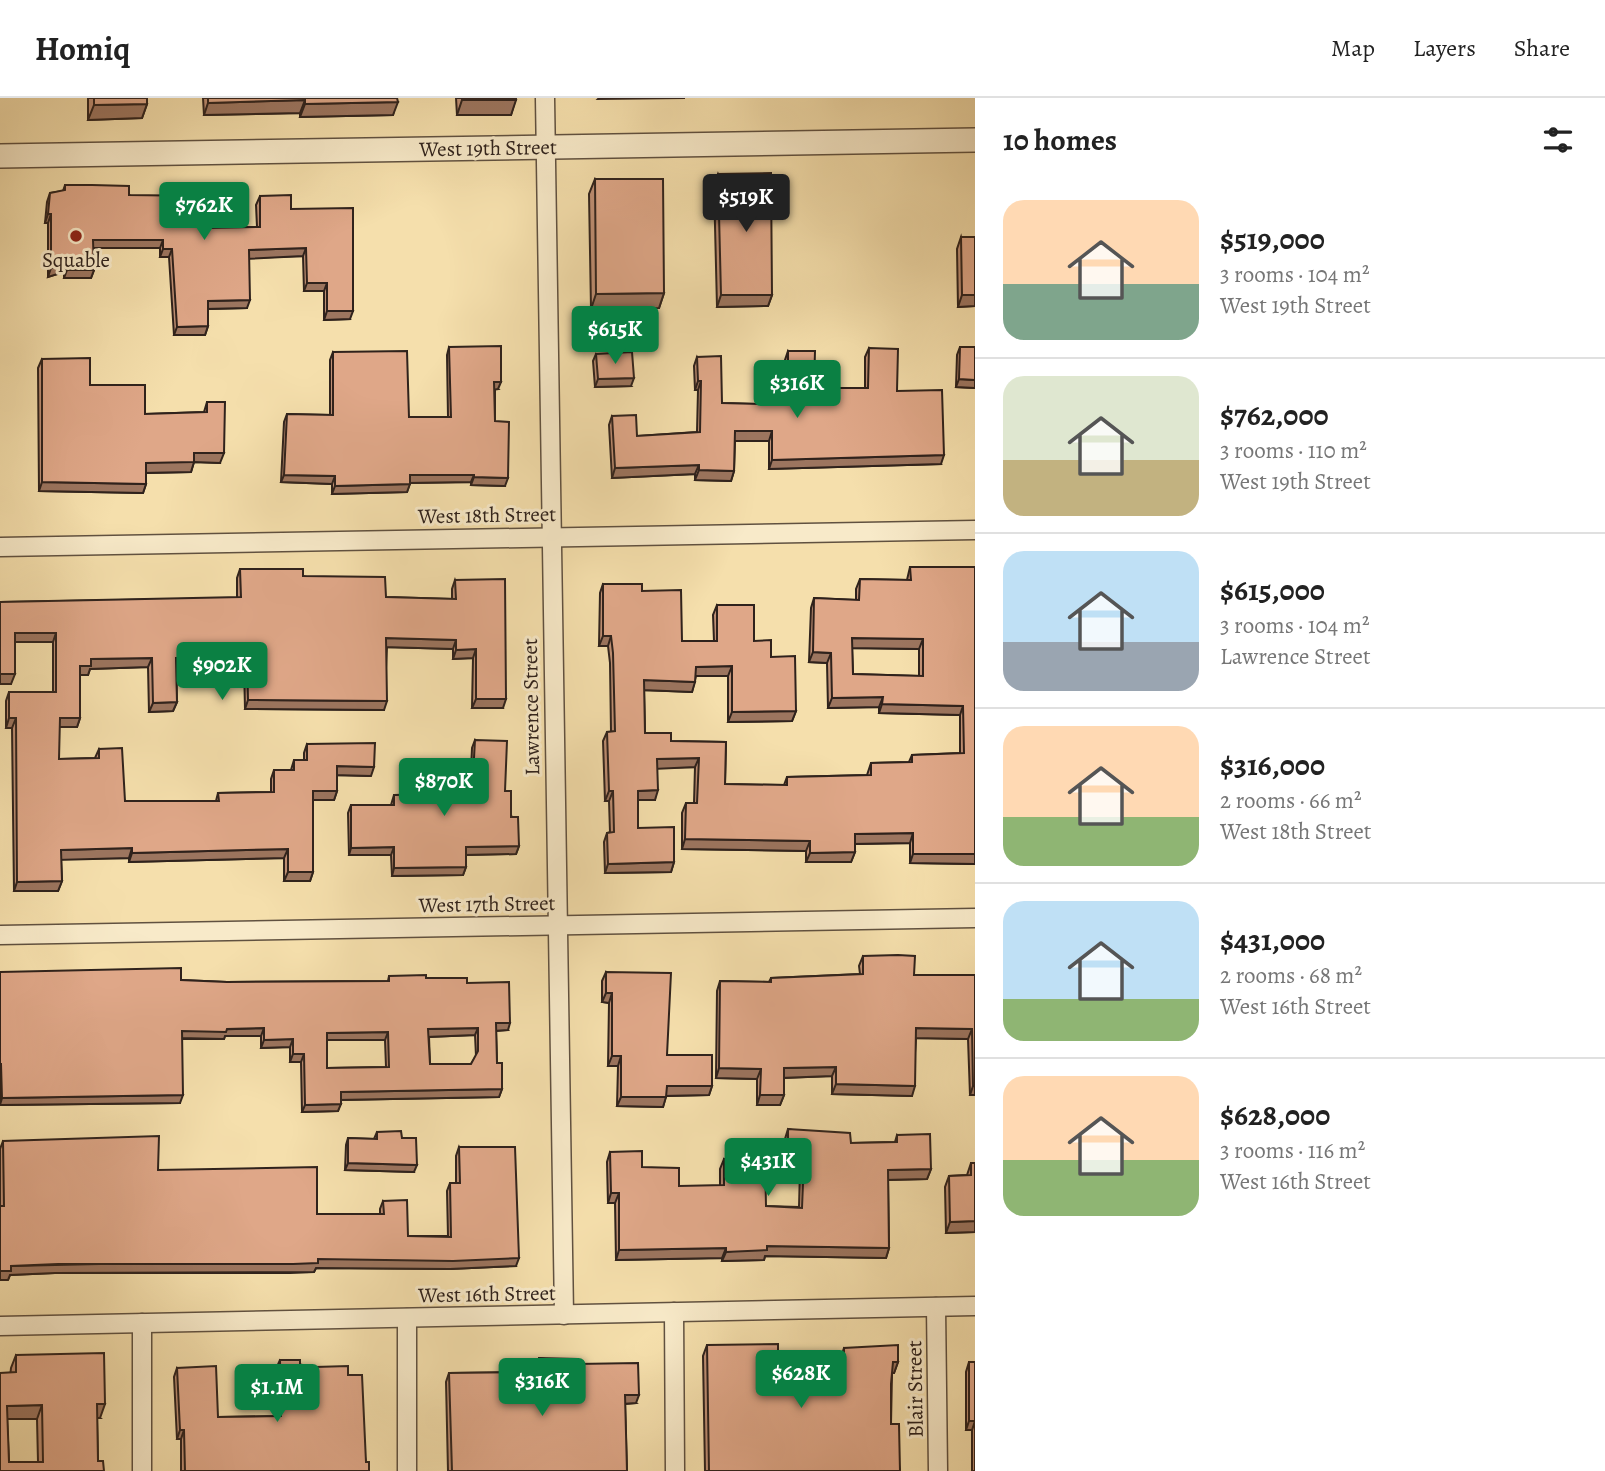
<!DOCTYPE html>
<meta charset="utf-8">
<style>
body{margin:0;font-family:Alegreya,serif;background:#f2f2f2;color:#222;height:100vh;display:flex;flex-direction:column;font-size:26px;white-space:nowrap}
*{box-sizing:border-box;margin:0}
p{font-size:23px;color:#767676}
.icon{flex:none;width:38px;height:38px;fill:none;stroke:currentColor;stroke-width:2;stroke-linecap:round;stroke-linejoin:round}
.map{position:relative;flex:1;overflow:hidden}
.panel{display:flex;flex-direction:column;background:#fff;width:630px}
.panel>*{flex:none}
.price{position:absolute;translate:-50% -60px;padding:0 16px;border-radius:7px;background:#0b8043;color:#fff;font-size:23px;line-height:46px;filter:drop-shadow(0 2px 4px #0008)}
.price::after{content:'';position:absolute;left:50%;top:42px;width:21px;height:16px;margin-left:-10px;background:inherit;clip-path:polygon(0 0,100% 0,50% 100%)}
.price.current{background:#222;color:#fff}
ul{padding:0;list-style:none}
li{display:flex;align-items:center;gap:21px;height:175px;padding:0 28px}
li+li{border-top:2px solid #e0e0e0}
li span{display:grid;place-items:center;flex:none;width:196px;height:140px;border-radius:21px;color:#555}
li>.icon{margin-inline-start:auto}
span .icon{width:84px;height:84px;fill:#fffc;stroke-width:1}
li b{font-size:30px}
h2{display:flex;justify-content:space-between;align-items:center;height:84px;padding:0 28px;font-size:30px}
header{display:flex;align-items:center;gap:42px;box-sizing:border-box;height:98px;padding:0 35px;background:#fff;border-bottom:2px solid #e0e0e0}
header strong{font-size:33px}
nav{display:flex;gap:38px;margin-inline-start:auto;font-size:24px}
main{display:flex;flex:1;min-height:0}
.map>svg:first-child{display:block}
.lines{fill:none;stroke-linecap:round;stroke-linejoin:round}
.minor-casing{stroke:#605140;stroke-width:21}
.tertiary-casing{stroke:#605140;stroke-width:26}
.minor{stroke:#f8eac9;stroke-width:18}
.tertiary{stroke:#f8eac9;stroke-width:23}
.wall{fill:#c09075;stroke:#2f221c;stroke-width:2;fill-rule:evenodd}
.shaded-wall{fill:#9c755f;stroke:#2f221c;stroke-width:2}
.building{fill:#dfa788;stroke:#2f221c;stroke-width:2;fill-rule:evenodd}
.poi-dot{fill:#8f2418;stroke:#f8eac9;stroke-width:2.5}
.labels{text-anchor:middle;stroke-width:6;stroke-linejoin:round;paint-order:stroke}
.street-label{font-size:21px;fill:#2f221c;stroke:#f8eac9}
.poi-label{font-size:21px;fill:#2f221c;stroke:#f8eac9}
</style>
<header>
<strong>Homiq</strong>
<nav><a>Map</a><a>Layers</a><a>Share</a></nav>
</header>
<main>
<div class="map">
<svg width="975" height="1373" viewBox="0 0 975 1373">
<rect width="100%" height="100%" fill="#f5dfac"/>
<filter id="stains"><feTurbulence type="fractalNoise" baseFrequency=".00286" numOctaves="4"/><feColorMatrix values="0 0 0 0 .2 0 0 0 0 .09 0 0 0 0 .02 0 0 0 .5 -.17"/></filter>
<radialGradient id="worn" r=".72"><stop offset=".6" stop-color="#630" stop-opacity="0"/><stop offset="1" stop-color="#630" stop-opacity=".3"/></radialGradient>
<g class="lines">
<defs>
<g id="minor">
<polyline points="545,0 564,1217"/>
<polyline points="0,449 975,432"/>
<polyline points="0,837 975,820"/>
<polyline points="936,1209 938,1373"/>
<polyline points="674,1214 675,1373"/>
<polyline points="407,1220 407,1373"/>
<polyline points="142,1225 142,1373"/>
<polyline points="0,1228 975,1208"/>
</g>
<polyline id="tertiary" points="0,58 975,42"/>
</defs>
<use href="#minor" class="minor-casing"/>
<use href="#tertiary" class="tertiary-casing"/>
<use href="#minor" class="minor"/>
<use href="#tertiary" class="tertiary"/>
</g>
<g class="wall">
<polygon points="88,0 147,0 147,6 142,20 88,22"/>
<polygon points="203,0 397,0 393,17 300,19 300,15 204,17"/>
<polygon points="456,0 516,0 511,17 457,17"/>
<polygon points="718,76 772,197 768,208 717,209 714,87"/>
<polygon points="595,81 664,195 659,210 591,211 589,96"/>
<polygon points="65,87 129,97 205,130 257,129 256,107 260,98 291,111 350,221 324,222 324,193 304,193 303,158 249,160 247,210 208,211 208,228 205,237 174,237 169,159 160,159 160,150 93,150 94,172 91,180 64,180 64,174 48,179 48,125 45,125 47,104 50,95 63,93"/>
<polygon points="961,139 975,208 958,209 957,151"/>
<polygon points="449,249 498,291 495,291 495,323 505,388 471,387 471,384 410,385 407,394 332,396 332,386 281,384 284,324 287,316 330,317 330,262 333,254 409,319 448,319 447,257"/>
<polygon points="960,249 975,249 975,290 956,289 957,257"/>
<polygon points="869,250 897,293 941,366 769,371 769,343 735,343 734,373 731,383 695,382 695,376 612,380 609,327 612,318 637,338 697,334 698,292 695,292 694,268 697,259 722,305 756,306 756,300 760,290 784,290 785,262 788,253 814,290 865,290 865,259"/>
<polygon points="596,256 631,288 595,289 593,263"/>
<polygon points="42,261 90,287 145,316 204,314 207,304 220,365 194,364 191,374 146,375 146,386 143,395 39,393 38,270"/>
<path d="M910,469H975V766L910,765V745L855,746V754L851,764H806V753L682,751V715L686,705H694L695,669L657,670L655,702H638V730L674,764L671,774L605,775L604,744L607,735L610,734L609,703H605L603,643L607,634H611L610,565L608,548H599L600,495L603,486L642,493L682,543H714L713,517L717,507L771,559L796,613L792,623L728,624V578H696L692,594L644,592L645,635L671,643L726,644L725,686L784,687L787,679L867,677L871,665L909,664L912,657L960,655V617L879,615V609L828,610L827,565L809,564L811,510L814,500L856,502V491L860,481L907,482ZM852,550L919,551V578L853,576Z"/>
<polygon points="240,471 303,478 386,499 452,501 452,491 455,482 503,610 472,610 473,560 453,561 453,551 387,549 384,612 245,611 244,567 176,569 177,604 173,613 149,614 148,569 90,571 88,577 80,577 80,620 77,629 59,629 59,661 95,660 99,651 125,703 216,703 218,695 271,694 271,681 274,672 291,672 294,662 304,662 304,655 307,646 371,678 337,677 337,693 334,702 313,702 313,774 310,783 284,783 284,760 129,764 129,760 61,761 62,783 58,793 14,793 12,630 6,630 6,603 9,594 53,594 53,544 15,544 11,586 0,586 0,504 237,500 237,480"/>
<polygon points="475,642 505,693 519,748 516,756 466,757 466,769 463,777 392,778 391,757 349,757 348,715 351,707 391,707 394,697 470,696 472,650"/>
<polygon points="863,858 914,877 975,877 975,997 970,997 968,941 916,940 912,998 832,996 832,978 784,980 784,997 780,1007 757,1007 757,981 716,980 717,893 720,883 769,884 771,880 860,876 859,868"/>
<path d="M0,874L227,884L388,883L389,878L426,880L467,885L508,932L496,933L497,965L502,991L499,999L341,1002L338,1013L302,1014L301,964H290V949L261,950V938H225L224,941H182L180,1005L0,1007ZM475,937L476,958L471,966H430L429,939ZM327,942H385L386,969L327,970Z"/>
<polygon points="606,874 667,957 712,988 709,997 666,998 663,1009 617,1008 618,968 608,968 609,905 602,904 602,883"/>
<polygon points="788,1031 851,1045 895,1044 897,1037 931,1071 927,1081 888,1082 889,1150 886,1160 765,1158 764,1162 722,1163 722,1160 616,1162 615,1105 608,1105 607,1064 610,1054 679,1088 720,1088 720,1071 724,1061 766,1108 799,1109 800,1071 784,1071 785,1041"/>
<polygon points="377,1034 402,1040 414,1074 345,1072 346,1047 348,1040 374,1041"/>
<polygon points="3,1043 158,1072 317,1116 380,1116 380,1111 383,1103 408,1138 448,1138 447,1093 450,1085 456,1085 456,1058 459,1049 516,1168 450,1171 316,1170 314,1174 290,1175 55,1175 10,1177 8,1182 0,1108 0,1051"/>
<polygon points="971,1065 975,1134 946,1135 945,1089 949,1078 967,1077"/>
<polygon points="707,1247 778,1257 842,1256 844,1250 898,1264 894,1275 892,1275 891,1326 900,1373 705,1373 703,1258"/>
<path d="M16,1257L100,1320H97L98,1363L0,1373L11,1270ZM7,1321H37L38,1364H9Z"/>
<polygon points="539,1260 577,1266 636,1305 625,1306 627,1373 448,1373 446,1284 449,1275 536,1274 536,1269"/>
<polygon points="280,1262 348,1277 366,1364 369,1373 181,1373 181,1341 177,1341 174,1279 177,1270 218,1319 277,1318 276,1271"/>
<polygon points="969,1264 975,1264 975,1373 972,1373 972,1332 966,1332 966,1274"/>
</g>
<g class="shaded-wall">
<polygon points="599,0 685,0 598,1"/>
<polygon points="305,2 300,15 204,17 208,5"/>
<polygon points="462,2 516,2 511,17 457,17"/>
<polygon points="398,4 393,17 300,19 305,6"/>
<polygon points="147,6 142,20 88,22 94,7"/>
<polygon points="48,116 51,116 48,125 45,125"/>
<polygon points="93,142 163,142 160,150 90,150"/>
<polygon points="306,150 303,158 246,161 249,152"/>
<polygon points="163,151 172,151 169,159 160,159"/>
<polygon points="67,166 64,174 48,179 51,170"/>
<polygon points="67,172 94,172 91,180 64,180"/>
<polygon points="307,185 327,185 324,193 304,193"/>
<polygon points="664,195 659,210 591,211 596,196"/>
<polygon points="721,197 772,197 768,208 717,209"/>
<polygon points="962,197 975,197 975,208 958,209"/>
<polygon points="250,202 247,210 205,211 208,203"/>
<polygon points="327,213 353,213 350,221 324,222"/>
<polygon points="208,228 205,237 174,237 177,229"/>
<polygon points="634,280 631,288 595,289 598,281"/>
<polygon points="959,281 975,282 975,290 956,289"/>
<polygon points="698,283 701,283 698,292 695,292"/>
<polygon points="494,284 501,284 498,291 492,292"/>
<polygon points="735,333 772,333 769,343 732,343"/>
<polygon points="194,355 224,355 220,365 194,364 191,374 142,375 146,365"/>
<polygon points="944,357 941,366 769,371 772,362"/>
<polygon points="699,367 695,376 612,380 615,370"/>
<polygon points="699,372 734,373 731,383 695,382"/>
<polygon points="284,377 335,378 332,386 281,384"/>
<polygon points="410,377 474,377 471,384 407,385"/>
<polygon points="474,379 508,380 505,388 471,387"/>
<polygon points="42,384 146,386 143,395 39,393"/>
<polygon points="410,386 407,394 332,396 335,388"/>
<polygon points="15,535 56,535 53,544 11,544"/>
<polygon points="603,538 611,538 608,548 599,548"/>
<polygon points="386,540 456,542 453,551 383,549"/>
<polygon points="852,540 923,541 919,551 848,550"/>
<polygon points="476,551 473,560 453,561 456,552"/>
<polygon points="813,554 831,555 827,565 809,564"/>
<polygon points="247,558 244,567 172,569 176,560"/>
<polygon points="152,560 148,569 90,571 88,577 77,577 80,568 91,561"/>
<polygon points="732,568 728,578 693,578 696,569"/>
<polygon points="0,576 15,576 11,586 0,586"/>
<polygon points="644,582 695,584 692,594 641,592"/>
<polygon points="883,599 879,609 828,610 832,600"/>
<polygon points="476,601 506,601 503,610 472,610"/>
<polygon points="248,602 387,603 384,612 245,611"/>
<polygon points="177,604 173,613 149,614 153,605"/>
<polygon points="882,606 963,608 960,617 879,615"/>
<polygon points="796,613 792,623 728,624 732,614"/>
<polygon points="9,620 16,620 12,630 6,630"/>
<polygon points="60,620 80,620 77,629 56,629"/>
<polygon points="699,660 695,669 654,671 657,661"/>
<polygon points="337,668 374,669 371,678 333,677"/>
<polygon points="658,692 655,702 634,702 638,693"/>
<polygon points="313,693 337,693 334,702 310,702"/>
<polygon points="609,693 613,693 609,703 605,703"/>
<polygon points="913,735 910,745 851,746 855,736"/>
<polygon points="685,741 810,743 806,753 682,751"/>
<polygon points="519,748 516,756 463,757 466,749"/>
<polygon points="394,749 391,757 349,757 351,750"/>
<polygon points="132,750 129,760 57,762 61,752"/>
<polygon points="288,751 284,760 129,764 132,755"/>
<polygon points="855,754 851,764 806,764 810,755"/>
<polygon points="913,756 975,756 975,766 910,765"/>
<polygon points="674,764 671,774 605,775 608,766"/>
<polygon points="466,769 463,777 392,778 394,770"/>
<polygon points="288,774 313,774 310,783 284,783"/>
<polygon points="62,783 58,793 14,793 17,784"/>
<polygon points="606,895 612,895 609,905 602,904"/>
<polygon points="496,925 510,925 508,932 493,933"/>
<polygon points="264,930 261,938 225,938 224,941 179,940 182,933"/>
<polygon points="478,930 475,937 426,939 428,931"/>
<polygon points="916,930 972,931 968,941 913,940"/>
<polygon points="388,934 385,942 324,942 327,935"/>
<polygon points="293,941 290,949 261,950 264,942"/>
<polygon points="293,956 304,956 301,964 290,964"/>
<polygon points="612,958 621,958 618,968 608,968"/>
<polygon points="836,969 832,978 780,980 784,970"/>
<polygon points="719,970 761,971 757,981 716,980"/>
<polygon points="836,986 915,988 912,998 832,996"/>
<polygon points="667,988 712,988 709,997 663,998"/>
<polygon points="973,988 975,988 975,997 970,997"/>
<polygon points="502,991 499,999 338,1002 341,994"/>
<polygon points="183,997 180,1005 0,1007 2,1000"/>
<polygon points="760,997 784,997 780,1007 757,1007"/>
<polygon points="621,999 666,999 663,1009 617,1008"/>
<polygon points="341,1006 338,1013 302,1014 305,1007"/>
<polygon points="788,1061 804,1061 800,1071 784,1071"/>
<polygon points="348,1065 417,1067 414,1074 345,1072"/>
<polygon points="931,1071 927,1081 884,1082 888,1072"/>
<polygon points="611,1095 619,1095 615,1105 608,1105"/>
<polygon points="975,1123 975,1134 946,1135 950,1124"/>
<polygon points="767,1148 889,1150 886,1160 765,1158 764,1162 722,1163 726,1154"/>
<polygon points="726,1150 722,1160 616,1162 619,1152"/>
<polygon points="519,1160 516,1168 450,1171 316,1170 314,1174 55,1175 10,1177 8,1182 0,1182 0,1173 11,1168 318,1161"/>
<polygon points="893,1264 898,1264 894,1275 889,1275"/>
<polygon points="625,1297 639,1297 636,1305 622,1306"/>
<polygon points="97,1306 105,1306 100,1320 92,1320"/>
<polygon points="42,1307 37,1321 2,1321 7,1308"/>
<polygon points="969,1323 975,1323 972,1332 966,1332"/>
<polygon points="180,1332 184,1332 181,1341 177,1341"/>
</g>
<g class="building">
<polygon points="94,0 147,0 147,6 94,7"/>
<polygon points="208,0 397,0 398,4 305,6 305,2 208,5"/>
<rect x="462" y="0" width="54" height="2"/>
<polygon points="771,75 772,197 721,197 718,76"/>
<polygon points="595,81 663,81 664,195 596,196"/>
<polygon points="65,87 92,87 129,88 129,97 205,98 205,130 260,129 260,98 291,97 291,111 353,110 353,213 327,213 327,185 307,185 306,150 249,152 250,202 208,203 208,228 177,229 172,151 163,151 163,142 93,142 94,172 67,172 67,166 51,170 51,116 48,116 50,95 65,92"/>
<polygon points="961,139 975,139 975,197 962,197"/>
<polygon points="501,248 501,284 494,284 495,323 509,324 508,380 474,379 474,377 410,377 410,386 335,388 335,378 284,377 287,316 333,317 333,254 407,253 409,319 451,319 449,249"/>
<polygon points="960,249 975,249 975,282 959,281"/>
<polygon points="869,250 898,251 897,293 942,292 944,357 772,362 772,333 735,333 734,373 699,372 699,367 615,370 612,318 636,317 637,338 700,334 701,283 698,283 697,259 721,258 722,305 760,306 760,290 788,290 788,253 815,253 814,290 868,290"/>
<polygon points="632,254 634,280 598,281 596,256"/>
<polygon points="90,260 90,287 145,287 145,316 207,314 207,304 225,304 224,355 194,355 194,364 146,365 146,386 42,384 42,261"/>
<path d="M910,469H975V756H913V735L855,736V754L810,755V743L685,741L686,705H697L699,660L657,661L658,692L638,693V730L674,729V764L608,766L607,735L614,734L613,693H609L607,634L615,633L613,555L611,538H603V486H642V493L681,492L682,543H717V507H754V543L771,542V559L795,558L796,613L732,614V568L696,569L695,584L644,582L645,635H671V643L726,644L725,686L787,687V679L871,677V665L912,664V657L964,655L963,608L882,606L883,599L832,600L831,555L813,554L814,500L859,502L860,481L911,482ZM852,540L923,541V578L853,576Z"/>
<polygon points="240,471 303,471 303,478 385,479 386,499 456,501 455,482 505,481 506,601 476,601 476,551 456,552 456,542 386,540 387,603 248,602 247,558 176,560 177,604 153,605 152,560 91,561 91,568 80,568 80,620 60,620 59,661 99,660 99,651 122,650 125,703 219,703 218,695 274,694 274,672 294,672 294,662 307,662 307,646 375,645 374,669 337,668 337,693 313,693 313,774 288,774 288,751 132,755 132,750 61,752 62,783 17,784 16,620 9,620 9,594 56,594 56,535 15,535 15,576 0,576 0,504 241,499"/>
<polygon points="475,642 507,643 505,693 511,693 511,719 518,719 519,748 466,749 466,769 394,770 394,749 351,750 351,707 394,707 394,697 472,696"/>
<polygon points="898,857 915,858 914,877 975,877 975,988 973,988 972,931 916,930 915,988 836,986 836,969 784,970 784,997 760,997 761,971 719,970 720,883 771,884 771,880 863,876 863,858"/>
<path d="M181,870V882L227,884L389,883V878L426,877V880H467V885L509,884L510,925H496L497,965H502V991L341,994V1006L305,1007L304,956H293V941L264,942V930L227,931L226,934L182,933L183,997L2,1000L1,966H0V874ZM478,930V953L471,966H430L428,931ZM388,934L389,969L327,970V935Z"/>
<polygon points="606,874 671,875 667,957 712,957 712,988 667,988 666,999 621,999 621,958 612,958 612,895 606,895"/>
<polygon points="788,1031 850,1035 851,1045 897,1044 897,1037 930,1036 931,1071 888,1072 889,1150 767,1148 767,1152 726,1154 726,1150 619,1152 619,1095 611,1095 610,1054 642,1053 642,1069 679,1070 679,1088 724,1087 724,1061 765,1059 766,1108 802,1110 804,1061 788,1061"/>
<polygon points="401,1033 402,1040 416,1040 417,1067 348,1065 348,1040 377,1041 377,1034"/>
<polygon points="159,1038 158,1072 317,1069 317,1116 384,1116 383,1103 407,1102 408,1138 451,1139 450,1085 460,1085 459,1049 515,1049 519,1160 453,1163 318,1161 318,1165 293,1166 58,1166 11,1168 11,1173 0,1173 0,1108 4,1108 3,1043"/>
<polygon points="971,1065 975,1065 975,1123 950,1124 949,1078 971,1077"/>
<polygon points="778,1246 778,1257 844,1256 844,1250 898,1247 898,1264 893,1264 891,1286 891,1326 899,1326 900,1373 709,1373 707,1247"/>
<path d="M104,1255L105,1306H97L98,1363H103L104,1373H0V1275L16,1274V1257ZM42,1307L43,1364H9L7,1308Z"/>
<polygon points="539,1260 577,1261 577,1266 638,1265 639,1297 625,1297 627,1373 452,1373 449,1275 539,1274"/>
<polygon points="280,1262 300,1262 300,1267 315,1269 348,1268 348,1277 362,1277 366,1364 369,1364 369,1373 185,1373 184,1332 180,1332 177,1270 216,1268 218,1319 281,1318"/>
<rect x="969" y="1264" width="6" height="59"/>
</g>
<circle class="poi-dot" cx="76" cy="138" r="7"/>
<g class="labels">
<g class="street-label">
<text transform="translate(488 50) rotate(-1)" y="7">West 19th Street</text>
<text transform="translate(487 417) rotate(-1)" y="7">West 18th Street</text>
<text transform="translate(531 609) rotate(-91)" y="7">Lawrence Street</text>
<text transform="translate(487 806) rotate(-1)" y="7">West 17th Street</text>
<text transform="translate(487 1196) rotate(-1)" y="7">West 16th Street</text>
<text transform="translate(915 1291) rotate(-91)" y="7">Blair Street</text>
</g>
<g class="poi-label">
<text x="76" y="169">Squable</text>
</g>
</g>
<rect width="100%" height="100%" filter="url(#stains)"/>
<rect width="100%" height="100%" fill="url(#worn)"/>
</svg>
<b class="price current" style="left:746px;top:136px">$519K</b>
<b class="price" style="left:204px;top:144px">$762K</b>
<b class="price" style="left:615px;top:268px">$615K</b>
<b class="price" style="left:797px;top:322px">$316K</b>
<b class="price" style="left:222px;top:604px">$902K</b>
<b class="price" style="left:444px;top:720px">$870K</b>
<b class="price" style="left:768px;top:1100px">$431K</b>
<b class="price" style="left:801px;top:1312px">$628K</b>
<b class="price" style="left:542px;top:1320px">$316K</b>
<b class="price" style="left:277px;top:1326px">$1.1M</b>
</div>
<section class="panel">
<h2>10 homes<svg class="icon" aria-label="filters" viewBox="0 0 24 24"><path d="M4 7h16M4 17h16"/><circle cx="9" cy="7" r="2"/><circle cx="15" cy="17" r="2"/></svg></h2>
<ul>
<li><span style="background:linear-gradient(#ffd9b3 60%,#7fa58c 0)"><svg class="icon" aria-label="home" viewBox="0 0 24 24"><path d="M3 11l9-7 9 7M6 9v11h12V9"/></svg></span><div><b>$519,000</b><p>3 rooms · 104 m²</p><p>West 19th Street</p></div></li>
<li><span style="background:linear-gradient(#dfe7d0 60%,#c2b280 0)"><svg class="icon" aria-label="home" viewBox="0 0 24 24"><path d="M3 11l9-7 9 7M6 9v11h12V9"/></svg></span><div><b>$762,000</b><p>3 rooms · 110 m²</p><p>West 19th Street</p></div></li>
<li><span style="background:linear-gradient(#bfe0f5 65%,#9aa5b1 0)"><svg class="icon" aria-label="home" viewBox="0 0 24 24"><path d="M3 11l9-7 9 7M6 9v11h12V9"/></svg></span><div><b>$615,000</b><p>3 rooms · 104 m²</p><p>Lawrence Street</p></div></li>
<li><span style="background:linear-gradient(#ffd9b3 65%,#8fb573 0)"><svg class="icon" aria-label="home" viewBox="0 0 24 24"><path d="M3 11l9-7 9 7M6 9v11h12V9"/></svg></span><div><b>$316,000</b><p>2 rooms · 66 m²</p><p>West 18th Street</p></div></li>
<li><span style="background:linear-gradient(#bfe0f5 70%,#8fb573 0)"><svg class="icon" aria-label="home" viewBox="0 0 24 24"><path d="M3 11l9-7 9 7M6 9v11h12V9"/></svg></span><div><b>$431,000</b><p>2 rooms · 68 m²</p><p>West 16th Street</p></div></li>
<li><span style="background:linear-gradient(#ffd9b3 60%,#8fb573 0)"><svg class="icon" aria-label="home" viewBox="0 0 24 24"><path d="M3 11l9-7 9 7M6 9v11h12V9"/></svg></span><div><b>$628,000</b><p>3 rooms · 116 m²</p><p>West 16th Street</p></div></li>
</ul>
</section>
</main>
